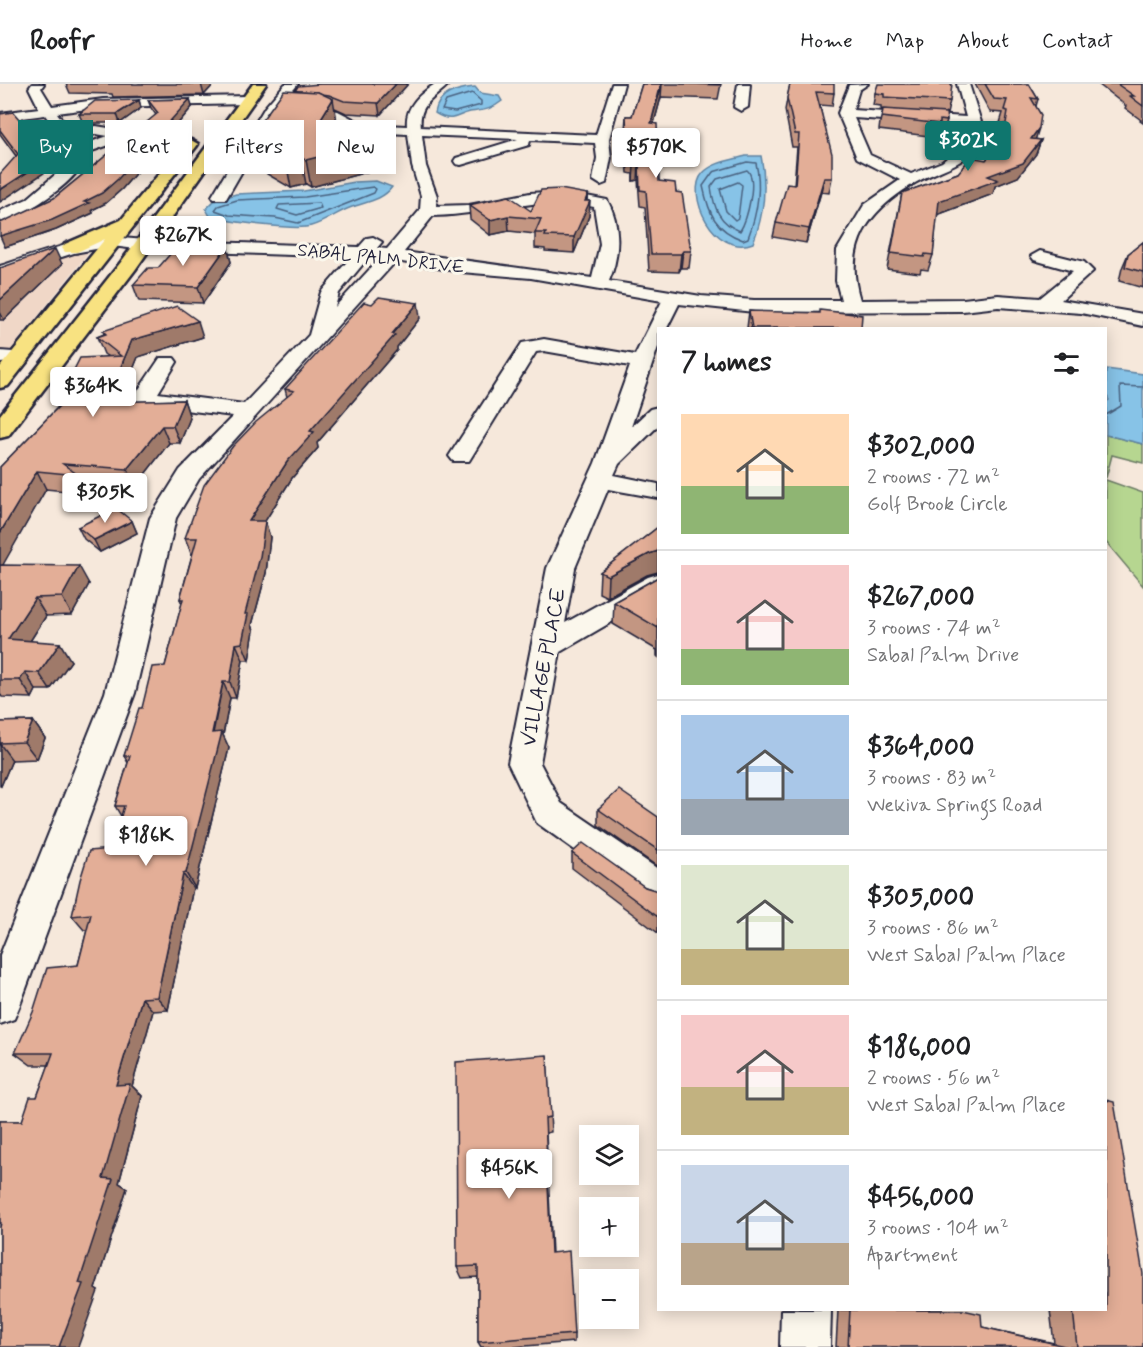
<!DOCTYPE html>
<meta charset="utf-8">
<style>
body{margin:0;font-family:Mynerve,sans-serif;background:#f6f6f6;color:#202124;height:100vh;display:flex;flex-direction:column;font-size:22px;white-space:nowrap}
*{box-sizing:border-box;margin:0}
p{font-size:20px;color:#757577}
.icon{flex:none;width:33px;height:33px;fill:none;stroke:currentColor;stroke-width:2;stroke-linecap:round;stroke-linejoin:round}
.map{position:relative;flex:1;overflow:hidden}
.drawer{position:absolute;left:657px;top:243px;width:450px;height:984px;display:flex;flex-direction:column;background:#fff;border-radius:0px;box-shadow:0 3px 15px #0003}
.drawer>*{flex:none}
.guide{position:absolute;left:18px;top:36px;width:549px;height:54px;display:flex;gap:12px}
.buttons{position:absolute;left:579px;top:1041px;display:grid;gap:12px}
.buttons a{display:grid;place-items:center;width:60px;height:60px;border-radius:0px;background:#fff;box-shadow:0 3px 15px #0003;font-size:30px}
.price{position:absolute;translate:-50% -51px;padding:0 14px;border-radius:6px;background:#fff;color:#222;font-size:20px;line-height:39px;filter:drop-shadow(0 2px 3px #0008)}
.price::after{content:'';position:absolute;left:50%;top:36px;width:18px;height:14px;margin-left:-9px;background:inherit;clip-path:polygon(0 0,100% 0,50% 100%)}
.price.selected{background:#0f766e;color:#fff}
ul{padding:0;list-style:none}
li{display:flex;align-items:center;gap:18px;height:150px;padding:0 24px}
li+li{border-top:2px solid #e0e0e0}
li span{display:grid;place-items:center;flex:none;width:168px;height:120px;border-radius:0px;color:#555}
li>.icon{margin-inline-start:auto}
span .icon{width:72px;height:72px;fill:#fffc;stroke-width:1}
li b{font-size:26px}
h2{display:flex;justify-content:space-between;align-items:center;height:72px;padding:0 24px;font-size:26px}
.chip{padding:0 21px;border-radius:0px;background:#fff;box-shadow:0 3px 15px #0003;font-size:21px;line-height:54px}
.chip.selected{background:#0f766e;color:#fff}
header{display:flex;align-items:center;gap:36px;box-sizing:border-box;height:84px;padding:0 30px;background:#fff;border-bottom:2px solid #e0e0e0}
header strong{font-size:28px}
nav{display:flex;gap:33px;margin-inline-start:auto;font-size:21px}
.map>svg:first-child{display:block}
.built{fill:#f0d7c7}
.green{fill:#b6d690;stroke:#6c7c66;stroke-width:1.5}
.water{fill:#87c3e7;stroke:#5f83a2;stroke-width:1.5}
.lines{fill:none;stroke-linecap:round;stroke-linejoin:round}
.shore{stroke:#4a6280;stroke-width:1.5}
.minor-casing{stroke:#22223b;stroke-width:4}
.major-casing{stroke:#22223b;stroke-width:5}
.minor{fill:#fbf7ec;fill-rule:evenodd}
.major{fill:#f8e281;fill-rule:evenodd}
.wall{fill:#c39682;stroke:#22223b;stroke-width:1.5}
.shaded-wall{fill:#9f7a6a;stroke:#22223b;stroke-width:1.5}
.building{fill:#e3ae97;stroke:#22223b;stroke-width:1.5}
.labels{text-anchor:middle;stroke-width:6;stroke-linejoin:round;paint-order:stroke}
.far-street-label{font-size:18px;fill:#22223b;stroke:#fbf7ec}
.street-label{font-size:21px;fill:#22223b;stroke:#fbf7ec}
</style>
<header>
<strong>Roofr</strong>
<nav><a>Home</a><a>Map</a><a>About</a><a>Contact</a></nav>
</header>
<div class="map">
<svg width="1143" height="1263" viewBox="0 0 1143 1263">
<rect width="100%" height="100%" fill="#f6e8db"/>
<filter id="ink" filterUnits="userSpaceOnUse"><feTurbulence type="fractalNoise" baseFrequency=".0167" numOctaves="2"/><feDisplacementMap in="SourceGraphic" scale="12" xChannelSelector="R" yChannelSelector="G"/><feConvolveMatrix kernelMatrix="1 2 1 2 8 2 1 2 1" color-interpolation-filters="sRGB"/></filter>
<g filter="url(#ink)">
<polygon class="built" points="93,163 0,279 0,191"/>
<g class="green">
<polygon points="1106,351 1143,360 1143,379 1112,371 1106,394"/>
<polygon points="1106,396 1143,409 1143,502 1106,458"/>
</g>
<g class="water">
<path d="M475,3L480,9L499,12L502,17C491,26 484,26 470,28C456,31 452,40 435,29C438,9 457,5 475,3Z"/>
<path d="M746,72H761C767,101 764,131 753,159C714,174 684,109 703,89C713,78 732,76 746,72Z"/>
<path d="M376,97L392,103C383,116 366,118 352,123C337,128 326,138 311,142C296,147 229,137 211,134L206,125L214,117L236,110L304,107L355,98Z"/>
<polygon points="1106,285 1143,290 1143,360 1106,351 1106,318 1109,316 1106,310"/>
</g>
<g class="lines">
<g class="shore">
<polygon points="472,9 481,17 481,21 455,28 442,26 446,17"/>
<path d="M747,78L756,79C762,105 757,130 748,154L743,156C715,146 709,130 703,102L713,88Z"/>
<path d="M747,86C758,95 747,136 740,147C719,139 714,124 711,103L717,95Z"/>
<polygon points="738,98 742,101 738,134 735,136 726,127 720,105"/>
<polygon points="373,103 376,105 374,109 298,139 275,134 229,131 215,126 218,122 237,116 305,113"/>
<polygon points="319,119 321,124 297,131 277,125 279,121"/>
<polyline points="1106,331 1121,322 1120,302 1143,303"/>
</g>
<defs>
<g id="minor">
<path d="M32,0H44L41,4L52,22L103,15L248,12L254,16L248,20L103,23L57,29L72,48L96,42L121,46L123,49L118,58L86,69C84,95 24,132 0,138V127L27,115L71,77L72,67L45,31L0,37V29L39,24L29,4ZM96,50L108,52L82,61L77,55Z"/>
<polygon points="285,0 298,0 278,25 226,115 214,115 212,112 265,23"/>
<path d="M435,0H449C436,14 418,19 421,43L596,51L612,0H624L609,55L611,74L606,99L601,101L593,96L597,74L595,59L530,56L529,61L461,81L456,80L454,77L456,74L518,55L422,51L426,82L437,112L436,122L469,121L530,109L560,107L607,116C621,139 620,172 609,197L701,212L754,216H841L836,197L837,166L864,121L900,96L857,74L838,29L849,1L868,0L859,6L853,26L966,33L957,0H969L981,38L978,62C961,83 937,86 915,99C868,127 843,161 860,216L963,215L998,211L1040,214L1073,187L1034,176L1031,172L1040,167L1084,178L1093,187L1061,216L1143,230V242L1081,229L998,223L963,227L754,228L679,220L667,244H658V263L631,343L650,325L658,323V342L619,380L614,391L658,400V414L608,405L575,484L565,539L648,493L658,490V511L560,568L540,679L561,719L658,785V821L645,816L537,739L508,679L547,484L595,379L630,282L544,267L536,268L469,377H453L449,372L522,259L544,255L635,271L662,217L531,194L461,188L396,177L199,395L176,434L135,609L20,921L14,935L0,940V871L105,609L150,434L180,386L233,332L144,321L136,319L133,314L160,274H174L177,278L158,309L244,320L309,251L321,208L351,173L144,166L112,162L74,169L0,193V182C52,165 88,149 144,156L359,163L367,154L373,153L382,158L377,164L387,165L420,126L421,112L412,82L408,50L363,48L347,44L329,33L295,28L288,24L295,20L338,27L363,40L407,42C405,22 420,10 435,0ZM854,34L967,42L964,60L942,78L911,90L870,71ZM560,117L594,123L600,160L592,194L404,168L433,132C476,131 517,120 560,117ZM368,174L379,175L335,223L339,209Z"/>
<polygon points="738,0 750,0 748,23 741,27 734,23"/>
<polygon points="0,267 26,269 29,273 26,277 0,279"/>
<polygon points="781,1226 831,1226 830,1263 780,1263"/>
</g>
<g id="major">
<polygon points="253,0 266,0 135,186 8,352 0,354 0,331 121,178"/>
<polygon points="191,56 198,60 196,63 8,302 0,304 0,283 105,155 77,168 65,168 62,164 65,160 121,136 186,57"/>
</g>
</defs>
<use href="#minor" class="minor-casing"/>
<use href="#major" class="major-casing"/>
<use href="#minor" class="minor"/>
<use href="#major" class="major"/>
</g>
<g class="wall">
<polygon points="66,0 214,0 204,11 113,13 112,10 70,9"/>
<polygon points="320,0 408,0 380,31 346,29 335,24 337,39 335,43 362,62 367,88 311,103 306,100 291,104 267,90 261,64 265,60 260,39 295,7"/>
<polygon points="642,0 721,0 718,15 661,13 654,39 659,97 676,108 691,167 689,184 681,184 679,188 649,187 645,123 640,122 638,96 633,97 633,90 628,89 625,47 626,32 632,32"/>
<polygon points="790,0 834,9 832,22 820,21 832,94 829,109 821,108 806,159 773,153 776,139 794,101 797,63 792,63 785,26"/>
<polygon points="975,0 1029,0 1038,15 1036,22 1035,55 1041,56 1036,70 1018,93 995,102 993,110 937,131 933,171 928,186 921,185 920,189 887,185 902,109 958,89 986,76 1000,60 1004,40 1000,39 1003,29 990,28"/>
<polygon points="1098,0 1143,0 1143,39 1140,37 1141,36 1125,24 1126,22"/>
<polygon points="875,9 950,17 947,30 946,29 947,37 943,50 938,50 937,53 879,46 880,38 883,26 881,25 881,22 873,21"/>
<polygon points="190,15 192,23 122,105 106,119 92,126 93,129 56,146 5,163 54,114 156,31 151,24 148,16"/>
<polygon points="139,16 141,24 120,39 83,39 79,30"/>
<polygon points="0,30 56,81 16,72 0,50"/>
<polygon points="588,110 589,132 574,169 545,167 545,165 535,164 535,150 509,147 490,151 470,135 469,121 531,127"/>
<polygon points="1143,158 1143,204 1119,197 1122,184 1128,170"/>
<polygon points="227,162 231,178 203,219 139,217 133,201 158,184"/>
<polygon points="62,180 4,236 0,236 0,184"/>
<polygon points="749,227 861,244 867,244 747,244"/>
<polygon points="420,234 397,263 397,266 317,359 318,364 292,394 265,437 270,453 266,489 252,541 254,546 249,576 243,576 236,614 230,614 223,651 229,664 195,804 193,804 168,926 153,927 132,1002 142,1012 119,1099 127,1104 95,1205 98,1207 0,1263 0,1037 22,1037 37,1013 49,981 31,981 15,969 78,881 87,846 84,846 72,832 111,765 121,732 115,722 128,679 124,672 142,624 165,582 182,520 180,515 192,471 185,454 287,313 285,305"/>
<polygon points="103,247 203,253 138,273 120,318 184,316 190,334 180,359 169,359 135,403 81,398 86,409 46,405 2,481 89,500 72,531 46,532 30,557 71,577 50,606 36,606 32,614 2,613 0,610 0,383 58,323 57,319 107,272 104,270 97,253 104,250"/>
<polygon points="132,437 137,449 100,468 84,455 78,443"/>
<polygon points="658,443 658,488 647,491 607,513 599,509 600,488"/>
<polygon points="658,493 658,573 657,572 657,566 613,540 614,518"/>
<polygon points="33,637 45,654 37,675 12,676 1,702 0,702 0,638"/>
<polygon points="598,725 658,733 658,783 598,741"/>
<polygon points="572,769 645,803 658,807 658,849 572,784"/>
<polygon points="547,971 551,1048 546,1049 552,1169 574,1250 574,1258 513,1263 481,1263 478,1258 478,1193 462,1194 457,1183"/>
<polygon points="838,1226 963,1226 982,1243 1054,1259 1050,1226 1106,1226 1143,1263 836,1263"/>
</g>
<g class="shaded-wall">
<polygon points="201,0 214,0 204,11"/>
<polygon points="396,0 408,0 380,31 378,19"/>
<polygon points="662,0 661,13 650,54 651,39"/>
<polygon points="190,15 192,23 122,105 106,119 92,126 93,129 56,146 5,163 0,152 84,118"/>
<polygon points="333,15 337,39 325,61 320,36"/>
<polygon points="139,16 141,24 120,39 117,30"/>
<polygon points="1039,44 1035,57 1031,55"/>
<polygon points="361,56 367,88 311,103 306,76 354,58"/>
<polygon points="1041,56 1036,70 1018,93 995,102 993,110 934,132 939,117 988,92"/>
<polygon points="52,72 56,81 0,118 0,106"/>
<polygon points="301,74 306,100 291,104 286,77"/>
<polygon points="639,80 638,96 633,97 634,81"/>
<polygon points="824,94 821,108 806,159 809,145"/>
<polygon points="588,110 588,121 590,117 589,132 574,169 574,153"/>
<polygon points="508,132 509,147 490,151 490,136"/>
<polygon points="227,162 231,178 203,219 198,203"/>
<polygon points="55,165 62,180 4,236 0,228 0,216"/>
<polygon points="683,167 681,184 679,188 681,170"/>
<polygon points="418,219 420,234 397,263 397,266 317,359 318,364 292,394 265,437 270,453 266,489 252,541 254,546 249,576 242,559 245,530 249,437 287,378 310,347"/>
<polygon points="198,237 203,253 138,273 113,335 106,318 132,256"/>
<polygon points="184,316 190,334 180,359 173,342"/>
<polygon points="162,342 169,359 135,403 127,385"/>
<polygon points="37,387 46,405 0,486 0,449"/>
<polygon points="132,437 137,449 100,468 94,456"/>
<polygon points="658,467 658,488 647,491 607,513 608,492 649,470"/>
<polygon points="79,482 89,500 72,531 62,513"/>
<polygon points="35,514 46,532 20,573 8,555"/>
<polygon points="60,559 71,577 50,606 39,589"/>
<polygon points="236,560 243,576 236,614 230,598"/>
<polygon points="25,588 36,606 32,614 20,596"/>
<polygon points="223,598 230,614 223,651 229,664 195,804 186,789"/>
<polygon points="33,637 45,654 37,675 24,658"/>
<polygon points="0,660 12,676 1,702 0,700"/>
<polygon points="183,790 193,804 168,926 157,913"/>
<polygon points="142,914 153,927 132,1002 142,1012 119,1099 127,1104 95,1205 98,1207 78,1263 59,1263 79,1199 103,1094 116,1001"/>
</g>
<g class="building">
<polygon points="320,0 396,0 378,19 344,17 329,11 322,10 318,8 295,7 298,2"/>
<polygon points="642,0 661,0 651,39 657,40 659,97 675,99 676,108 682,109 691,167 683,167 681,170 651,170 646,107 640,106 639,80 634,81 633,75 628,74 626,32 632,32"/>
<polygon points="690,0 720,0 719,1"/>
<polygon points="790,0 834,0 834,9 816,8 832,70 832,94 824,94 809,145 776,139 787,100 795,101 799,50 795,50 787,14"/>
<polygon points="878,0 952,0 950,17 884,13 884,10 875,9"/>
<polygon points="985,0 1029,0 1038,15 1031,14 1041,31 1039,44 1031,55 1041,56 1023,79 988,92 998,96 939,117 933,171 925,170 924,173 891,169 902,109 958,89 971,73 986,76 1003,57 1008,27 1004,26 1007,16 994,15"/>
<polygon points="1117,0 1143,0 1143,22 1130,12 1134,12"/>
<polygon points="284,6 318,8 333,15 320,36 361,56 354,58 363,62 306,76 301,74 286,77 261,64 278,50 274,41 260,39"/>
<polygon points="190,15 118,95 102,109 84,118 89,119 52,136 0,152 0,139 54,114 158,29 148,16"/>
<polygon points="139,16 117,30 79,30 95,17"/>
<polygon points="883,25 946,29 947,37 940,36 940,40 882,33"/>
<polygon points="13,28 20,36 23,34 52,72 0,106 0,90 18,70 0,46 0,30"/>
<polygon points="560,105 588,110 585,117 590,117 574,153 545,152 546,149 535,149 541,135 508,132 490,136 469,121 509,112 531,127 541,106"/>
<polygon points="1143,158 1143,188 1125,183 1128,170"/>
<polygon points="178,161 227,162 198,203 133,201 148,184 158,184"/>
<polygon points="55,165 0,216 0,184"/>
<polygon points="379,213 418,219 392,250 395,251 310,347 314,348 287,378 249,437 265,437 260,473 245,530 248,530 242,559 236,560 230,598 223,598 212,649 222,648 186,789 183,790 157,913 142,914 116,1001 130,1000 103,1094 113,1095 79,1199 83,1200 59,1263 0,1263 0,1143 1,1139 0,1139 0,1037 22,1037 30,1013 37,1013 53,969 15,969 33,928 47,884 78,881 91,830 72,832 80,796 89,767 111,765 124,722 115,722 130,672 124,672 139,624 142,624 152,583 165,582 183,515 180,515 197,454 185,454 204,401 233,362 256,338 294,307 285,305 364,218 372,220"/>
<polygon points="177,222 198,237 132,256 106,318 184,316 173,342 162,342 127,385 63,380 78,391 37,387 0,449 0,383 62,319 57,319 80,274 121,272 97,253 106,250 103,247"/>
<polygon points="820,226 862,231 861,244 867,244 752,244 749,227 820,229"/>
<polygon points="116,424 132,437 94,456 78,443"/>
<polygon points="658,443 658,467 649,470 608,492 600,488"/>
<polygon points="0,481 79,482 62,513 35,514 8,555 60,559 39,589 25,588 20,596 0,596"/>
<polygon points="658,493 658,544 614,518"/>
<polygon points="33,637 24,658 0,659 0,638"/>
<polygon points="619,706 658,733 658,766 598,725"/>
<polygon points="583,759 645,803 658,807 658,833 572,769"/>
<polygon points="547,971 551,1033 545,1034 551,1169 569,1167 574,1250 478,1258 478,1182 457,1183 456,978"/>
<polygon points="1106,1016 1114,1018 1143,1190 1143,1263 1077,1263 1073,1226 1106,1226"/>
<polygon points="850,1226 963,1226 981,1230 982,1243 1069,1263 848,1263"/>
</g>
</g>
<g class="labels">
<g class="far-street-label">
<text transform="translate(381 174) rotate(6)" y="6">SABAL PALM DRIVE</text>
</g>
<g class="street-label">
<text transform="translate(543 583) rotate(-79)" y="7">VILLAGE PLACE</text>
</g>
</g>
</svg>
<div class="buttons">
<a><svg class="icon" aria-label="layers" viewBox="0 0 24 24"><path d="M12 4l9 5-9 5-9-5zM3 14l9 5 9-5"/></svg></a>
<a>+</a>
<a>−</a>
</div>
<b class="price selected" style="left:968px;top:88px">$302K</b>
<b class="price" style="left:656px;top:95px">$570K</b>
<b class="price" style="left:183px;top:183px">$267K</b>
<b class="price" style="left:93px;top:334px">$364K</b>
<b class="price" style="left:105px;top:440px">$305K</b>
<b class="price" style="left:146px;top:783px">$186K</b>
<b class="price" style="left:509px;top:1116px">$456K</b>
<div class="guide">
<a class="chip selected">Buy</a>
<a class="chip">Rent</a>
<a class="chip">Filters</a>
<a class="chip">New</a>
</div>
<section class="drawer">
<h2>7 homes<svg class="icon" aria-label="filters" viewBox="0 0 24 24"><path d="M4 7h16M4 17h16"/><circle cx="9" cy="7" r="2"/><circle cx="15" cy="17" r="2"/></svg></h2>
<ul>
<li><span style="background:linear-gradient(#ffd9b3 60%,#8fb573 0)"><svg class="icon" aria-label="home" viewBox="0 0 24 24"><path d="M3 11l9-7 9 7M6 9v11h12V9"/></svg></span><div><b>$302,000</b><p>2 rooms · 72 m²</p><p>Golf Brook Circle</p></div></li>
<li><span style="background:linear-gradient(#f6c9c9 70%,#8fb573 0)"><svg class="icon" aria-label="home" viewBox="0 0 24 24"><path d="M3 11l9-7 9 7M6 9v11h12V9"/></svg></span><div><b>$267,000</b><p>3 rooms · 74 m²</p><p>Sabal Palm Drive</p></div></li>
<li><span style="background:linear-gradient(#a9c7e8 70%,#9aa5b1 0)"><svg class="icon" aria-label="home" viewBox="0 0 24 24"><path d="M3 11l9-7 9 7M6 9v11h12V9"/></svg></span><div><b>$364,000</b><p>3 rooms · 83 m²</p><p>Wekiva Springs Road</p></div></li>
<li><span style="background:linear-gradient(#dfe7d0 70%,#c2b280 0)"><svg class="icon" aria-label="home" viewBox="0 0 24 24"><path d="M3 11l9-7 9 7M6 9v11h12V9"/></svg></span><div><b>$305,000</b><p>3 rooms · 86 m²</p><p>West Sabal Palm Place</p></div></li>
<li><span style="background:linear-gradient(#f6c9c9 60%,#c2b280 0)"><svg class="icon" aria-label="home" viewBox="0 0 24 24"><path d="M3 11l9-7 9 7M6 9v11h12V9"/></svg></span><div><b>$186,000</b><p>2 rooms · 56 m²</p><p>West Sabal Palm Place</p></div></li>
<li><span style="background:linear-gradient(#c9d6e8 65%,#b9a48a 0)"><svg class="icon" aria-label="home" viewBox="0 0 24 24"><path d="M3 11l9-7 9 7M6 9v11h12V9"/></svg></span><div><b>$456,000</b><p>3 rooms · 104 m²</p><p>Apartment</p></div></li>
</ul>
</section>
</div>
